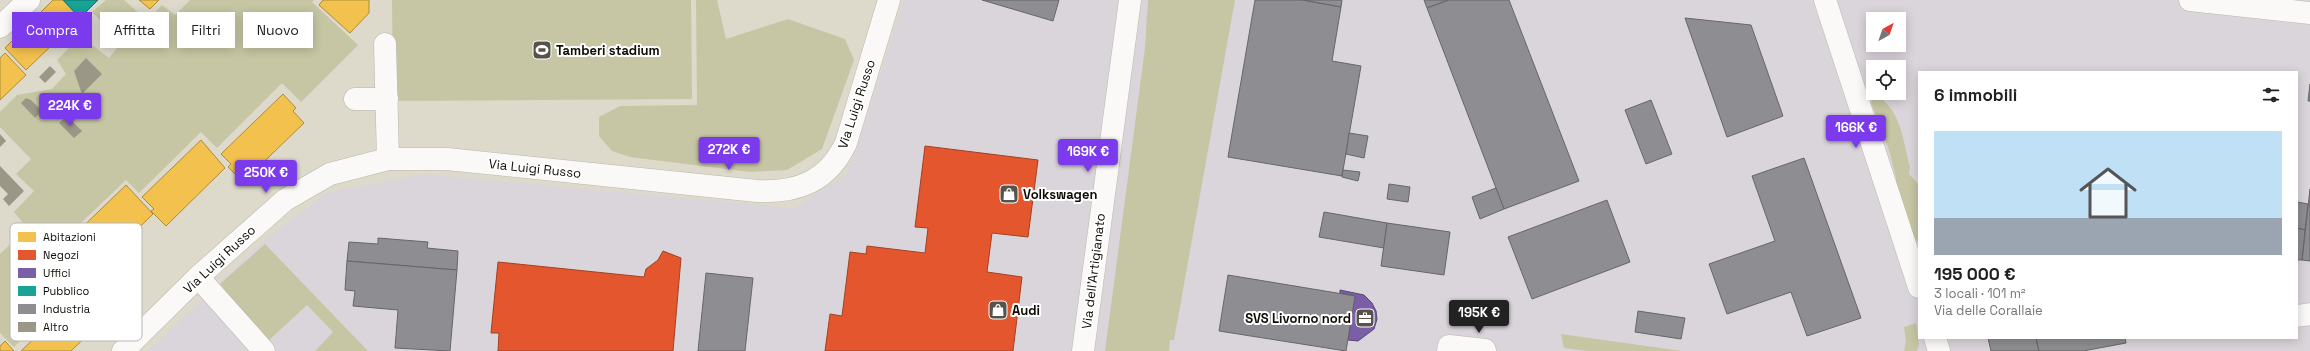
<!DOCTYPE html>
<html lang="it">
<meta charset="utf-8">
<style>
body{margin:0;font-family:"Space Grotesk",sans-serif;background:#f2f2f2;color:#202124;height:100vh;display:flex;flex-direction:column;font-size:15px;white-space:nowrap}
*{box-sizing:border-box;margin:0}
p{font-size:13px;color:#757577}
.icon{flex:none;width:22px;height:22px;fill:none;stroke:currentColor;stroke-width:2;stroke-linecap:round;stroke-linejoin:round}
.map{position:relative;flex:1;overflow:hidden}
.panel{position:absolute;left:1918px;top:71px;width:380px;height:268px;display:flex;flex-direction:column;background:#fff;border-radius:0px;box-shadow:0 2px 10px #0003}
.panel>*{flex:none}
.guide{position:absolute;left:12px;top:12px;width:380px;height:36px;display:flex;gap:8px}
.needle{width:26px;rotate:40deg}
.buttons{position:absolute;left:1866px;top:12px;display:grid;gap:8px}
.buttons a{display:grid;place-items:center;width:40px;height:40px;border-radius:0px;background:#fff;box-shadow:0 2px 10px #0003;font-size:20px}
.price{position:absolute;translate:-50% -34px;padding:0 9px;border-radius:4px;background:#7c3aed;color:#fff;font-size:13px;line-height:26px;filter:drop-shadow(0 1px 2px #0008)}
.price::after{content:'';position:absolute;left:50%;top:24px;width:12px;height:9px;margin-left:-6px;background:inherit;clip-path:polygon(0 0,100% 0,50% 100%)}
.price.active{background:#222;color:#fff}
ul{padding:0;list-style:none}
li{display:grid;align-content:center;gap:8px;height:212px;padding:0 16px}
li+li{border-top:1px solid #e0e0e0}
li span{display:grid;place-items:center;height:124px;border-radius:0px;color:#555}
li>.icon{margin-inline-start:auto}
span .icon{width:72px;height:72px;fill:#fffc;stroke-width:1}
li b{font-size:17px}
h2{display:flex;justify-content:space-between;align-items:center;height:48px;padding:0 16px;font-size:17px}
.pill{padding:0 14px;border-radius:0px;background:#fff;box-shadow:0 2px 10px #0003;font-size:14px;line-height:36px}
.pill.active{background:#7c3aed;color:#fff}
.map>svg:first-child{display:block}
.industrial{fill:#dad5da;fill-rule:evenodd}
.green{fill:#c6c6a4}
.homes{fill:#f2c14e;stroke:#ae8b38}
.shops{fill:#e4572e;stroke:#a44021}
.offices{fill:#7b5ea7;stroke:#5a4576}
.public{fill:#17a398;stroke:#14766c}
.industry{fill:#8d8d92;stroke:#676667}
.building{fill:#9a9787}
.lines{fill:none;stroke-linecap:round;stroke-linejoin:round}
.minor-casing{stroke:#bab8ad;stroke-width:23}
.minor{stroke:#faf9f7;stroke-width:22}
.labels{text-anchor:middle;stroke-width:4;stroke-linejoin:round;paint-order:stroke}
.poi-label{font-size:13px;font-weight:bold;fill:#0e0c04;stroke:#fff;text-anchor:start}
.street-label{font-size:13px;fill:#0e0c04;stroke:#fff}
.key{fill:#fff;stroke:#b7b6b4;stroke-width:1}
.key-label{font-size:11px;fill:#0e0c04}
</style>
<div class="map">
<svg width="2310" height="351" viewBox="0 0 2310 351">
<rect width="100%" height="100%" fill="#dddacb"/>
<path class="industrial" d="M903,0H2310V351H148L266,238L329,192L423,174L794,208L846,175L883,67ZM1873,19H1899V45H1873ZM1873,67H1899V93H1873ZM1919,72H2297V338H1919Z"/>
<g class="green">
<polygon points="106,0 124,0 147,20 162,5 175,15 190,0 314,0 312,2 358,45 301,102 282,83 217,148 201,132 139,193 126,180 62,241 89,272 14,347 0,333 0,254 27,228 14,212 34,191 16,174 31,159 0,127 0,112 17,95 52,89 66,74 57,60 81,36 109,58 122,42 92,12"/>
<polygon points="392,0 691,0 692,99 393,101"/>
<polygon points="696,0 717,0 726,39 788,19 845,39 854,60 822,149 787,170 750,172 630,157 612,151 599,136 599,117 620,106 697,105"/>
<polygon points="1148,0 1235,0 1174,340 1170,340 1169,351 1105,351 1145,48"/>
<path d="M1875,95C1901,108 1903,141 1910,167L1909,174L1919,185V243L1905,230L1895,186L1896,178L1889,150L1871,102Z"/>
<polygon points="265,244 368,351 315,351 333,332 307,305 267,342 220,294 224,288 220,284"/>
<polygon points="1916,323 1919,344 1917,351 1904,351 1906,341 1904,327"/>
<polygon points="1561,334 1682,351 1587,351 1564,348"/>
</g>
<g class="homes">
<polygon points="53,0 63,0 80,18 26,70 5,48"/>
<polygon points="139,0 159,0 150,9"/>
<polygon points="323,0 369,0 369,13 350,33 319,5"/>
<polygon points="5,53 26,75 0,100 0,58"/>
<polygon points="283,94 296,108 293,111 304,123 243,182 228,167 231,164 221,154"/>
<polygon points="201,140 225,168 166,226 151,211 154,209 142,197"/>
<polygon points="126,185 153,214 96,270 81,255 84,253 70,239"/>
<polygon points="81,293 105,318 71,351 21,351"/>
<polygon points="5,341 14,351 0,351 0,346"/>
</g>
<g class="shops">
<polygon points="925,146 1038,160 1028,237 992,233 987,272 1022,277 1013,351 825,351 830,314 842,316 850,252 866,254 867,246 925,253 928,228 915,227"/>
<polygon points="663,251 681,258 673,351 498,351 499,333 491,333 498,262 644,277 646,269 658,260"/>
</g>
<polygon class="offices" points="1340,290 1364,295 1372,303 1376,311 1377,319 1374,329 1358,341 1348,340 1355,296 1340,293"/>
<polygon class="public" points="63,0 98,0 80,18"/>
<g class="industry">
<polygon points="982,0 1059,0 1053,21"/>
<polygon points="1255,0 1303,0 1341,7 1332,61 1361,66 1342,176 1228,157"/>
<polygon points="1303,0 1342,0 1341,7"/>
<polygon points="1424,0 1449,0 1427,8"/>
<polygon points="1449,0 1509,0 1579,181 1504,209 1427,8"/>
<polygon points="1685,18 1751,25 1783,116 1727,137"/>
<polygon points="2310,84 2310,101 2308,101"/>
<polygon points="1651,100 1672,154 1646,164 1625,110"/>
<polygon points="1349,133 1368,136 1364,158 1346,154"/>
<polygon points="1804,158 1861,318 1807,336 1791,292 1727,314 1709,264 1775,241 1752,176"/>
<polygon points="1343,170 1360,172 1358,181 1342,177"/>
<polygon points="1389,184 1410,187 1408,202 1387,199"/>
<polygon points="1496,188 1504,209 1480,219 1472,197"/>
<polygon points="2310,189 2310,261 2302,260"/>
<polygon points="1607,200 1630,262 1532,299 1508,237"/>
<polygon points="2297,202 2308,204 2305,230 2297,228"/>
<polygon points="1324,212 1387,223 1384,248 1319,237"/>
<polygon points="1387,223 1450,232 1444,275 1381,266"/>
<polygon points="2297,228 2305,230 2302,260 2297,260"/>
<polygon points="378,238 428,242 427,248 458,251 457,270 347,261 349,242 378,244"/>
<polygon points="347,261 457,270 450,351 395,348 398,310 353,306 355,291 345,290"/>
<polygon points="706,273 753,278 745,351 698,351"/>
<polygon points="1228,275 1355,296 1346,351 1219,331"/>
<polygon points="1638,311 1685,318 1681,339 1635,332"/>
<polygon points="1988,338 2036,338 2039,351 1991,351"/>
<polygon points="2036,338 2125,338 2126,343 2083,351 2039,351"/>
</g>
<g class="building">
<polygon points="86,58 102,74 82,94 74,71"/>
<polygon points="50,66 56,72 45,83 39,77"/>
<polygon points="26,98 31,100 42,111 35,118 21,103"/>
<polygon points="67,116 82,131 74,138 59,123"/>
<polygon points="0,134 6,141 0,147"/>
<polygon points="0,166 24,191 9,206 3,199 8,194 0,186"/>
</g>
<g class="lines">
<defs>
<g id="minor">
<polyline points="1825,0 1919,287"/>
<polyline points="2190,0 2310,13"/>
<polyline points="0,27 29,0"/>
<polyline points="385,44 388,159"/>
<polyline points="355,99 387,99"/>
<polyline points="198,277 264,351"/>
<polyline points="2297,316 2310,314"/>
<polyline points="1935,338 1939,351"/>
<path d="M123,351L198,277L285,200L330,174L388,159H447L757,191C798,193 828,181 846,143L889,0"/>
<polyline points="1083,351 1130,0"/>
<polyline points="1448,351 1449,346 1485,350"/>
</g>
</defs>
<use href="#minor" class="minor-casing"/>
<use href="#minor" class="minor"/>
</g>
<defs>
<symbol id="stadium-square" viewBox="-11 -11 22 22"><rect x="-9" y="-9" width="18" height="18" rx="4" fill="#56544a" stroke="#fff"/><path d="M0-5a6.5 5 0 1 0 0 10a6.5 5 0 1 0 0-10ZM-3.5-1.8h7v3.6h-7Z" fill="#fff"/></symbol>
<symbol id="shop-square" viewBox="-11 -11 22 22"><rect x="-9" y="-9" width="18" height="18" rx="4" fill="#56544a" stroke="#fff"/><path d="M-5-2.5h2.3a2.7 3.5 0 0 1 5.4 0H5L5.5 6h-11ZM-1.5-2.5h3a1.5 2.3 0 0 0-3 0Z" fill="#fff"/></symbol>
<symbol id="office-square" viewBox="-11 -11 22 22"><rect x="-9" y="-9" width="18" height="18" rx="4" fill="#56544a" stroke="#fff"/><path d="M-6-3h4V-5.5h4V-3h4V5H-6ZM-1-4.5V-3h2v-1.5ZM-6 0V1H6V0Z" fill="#fff"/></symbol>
</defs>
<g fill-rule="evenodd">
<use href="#stadium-square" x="531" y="39" width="22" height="22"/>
<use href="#shop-square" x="998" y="183" width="22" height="22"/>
<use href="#shop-square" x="987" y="299" width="22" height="22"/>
<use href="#office-square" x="1354" y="307" width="22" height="22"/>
</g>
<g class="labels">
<g class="poi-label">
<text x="556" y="55">Tamberi stadium</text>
<text x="1023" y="199">Volkswagen</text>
<text x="1012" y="315">Audi</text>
<text x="1351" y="323" text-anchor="end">SVS Livorno nord</text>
</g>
<g class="street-label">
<text transform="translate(856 104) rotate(-72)" y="5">Via Luigi Russo</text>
<text transform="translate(535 168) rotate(6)" y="5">Via Luigi Russo</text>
<text transform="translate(219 259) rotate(-43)" y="5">Via Luigi Russo</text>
<text transform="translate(1093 271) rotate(-83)" y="5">Via dell'Artigianato</text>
</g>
</g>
<rect x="10" y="223" width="132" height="118" rx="6" class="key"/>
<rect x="18" y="232" width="18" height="10" fill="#f2c14e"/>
<rect x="18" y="250" width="18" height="10" fill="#e4572e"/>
<rect x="18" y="268" width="18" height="10" fill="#7b5ea7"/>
<rect x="18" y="286" width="18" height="10" fill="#17a398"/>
<rect x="18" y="304" width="18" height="10" fill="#8d8d92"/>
<rect x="18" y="322" width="18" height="10" fill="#9a9787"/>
<g class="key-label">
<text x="43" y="241">Abitazioni</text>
<text x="43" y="259">Negozi</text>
<text x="43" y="277">Uffici</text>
<text x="43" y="295">Pubblico</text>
<text x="43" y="313">Industria</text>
<text x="43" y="331">Altro</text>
</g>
</svg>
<div class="buttons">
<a><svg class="needle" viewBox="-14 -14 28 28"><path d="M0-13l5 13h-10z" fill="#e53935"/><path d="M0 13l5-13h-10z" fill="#757577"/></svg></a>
<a><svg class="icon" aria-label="locate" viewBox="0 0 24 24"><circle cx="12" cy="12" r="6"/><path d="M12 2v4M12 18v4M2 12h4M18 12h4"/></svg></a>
</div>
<b class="price" style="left:70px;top:127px">224K €</b>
<b class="price" style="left:1856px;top:149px">166K €</b>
<b class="price" style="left:729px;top:171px">272K €</b>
<b class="price" style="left:1088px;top:173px">169K €</b>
<b class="price" style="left:266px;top:194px">250K €</b>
<b class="price active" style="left:1479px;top:334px">195K €</b>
<div class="guide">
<a class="pill active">Compra</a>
<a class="pill">Affitta</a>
<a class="pill">Filtri</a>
<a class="pill">Nuovo</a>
</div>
<section class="panel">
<h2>6 immobili<svg class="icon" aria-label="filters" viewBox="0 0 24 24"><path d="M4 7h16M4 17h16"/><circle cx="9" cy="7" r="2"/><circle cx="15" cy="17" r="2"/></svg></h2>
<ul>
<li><span style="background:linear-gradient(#bfe0f5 70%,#9aa5b1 0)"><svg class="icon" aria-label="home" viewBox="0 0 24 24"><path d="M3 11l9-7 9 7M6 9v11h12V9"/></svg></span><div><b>195 000 €</b><p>3 locali · 101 m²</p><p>Via delle Corallaie</p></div></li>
</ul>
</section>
</div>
